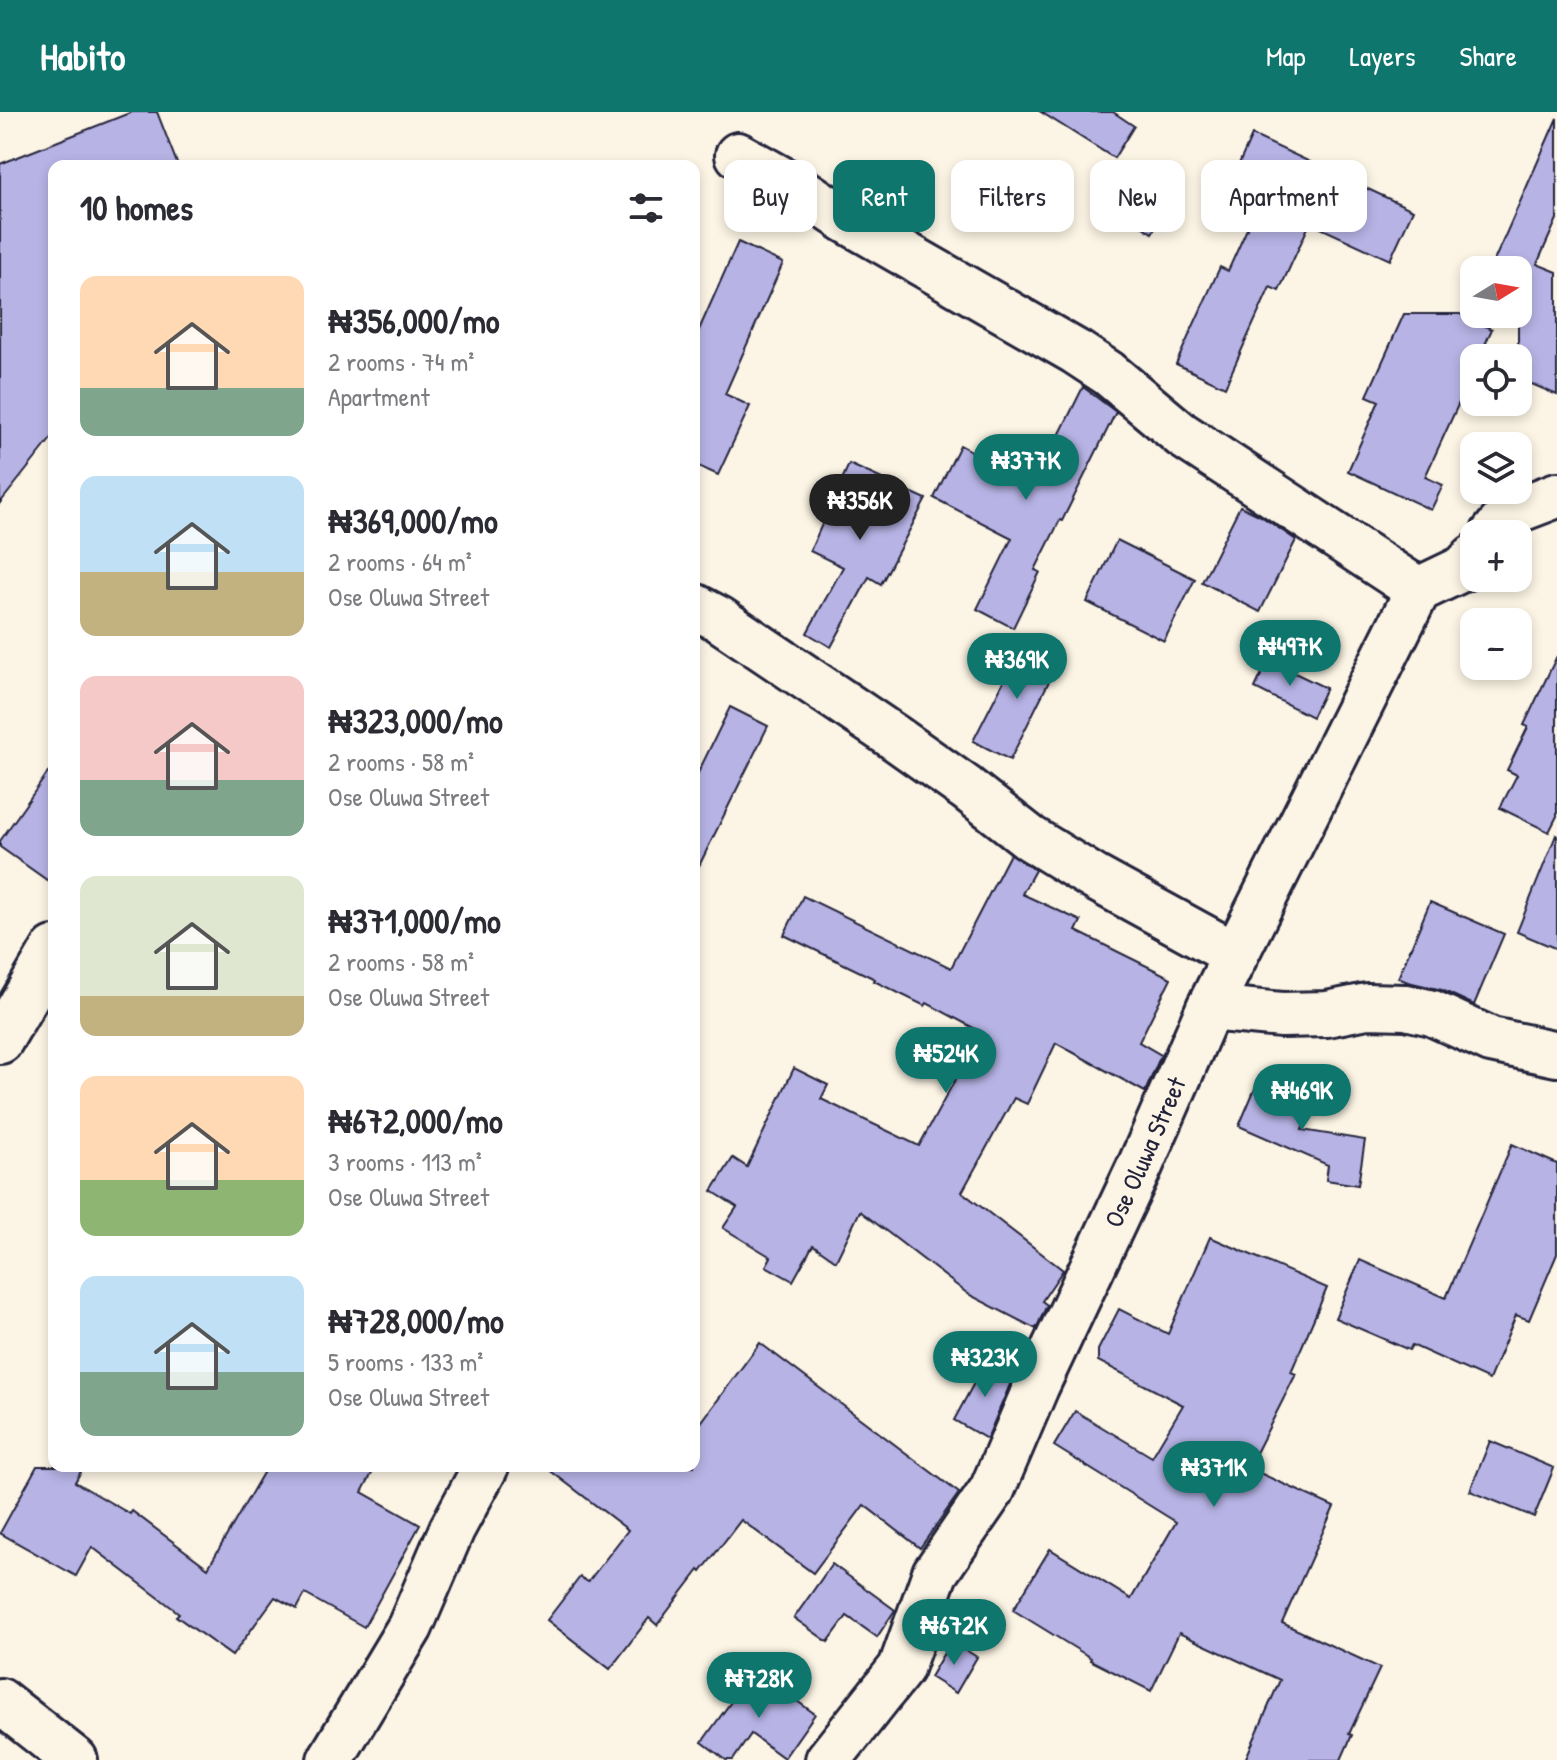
<!DOCTYPE html>
<meta charset="utf-8">
<style>
body{margin:0;font-family:"Patrick Hand",sans-serif;background:#f7f7f7;color:#2b2b33;height:100vh;display:flex;flex-direction:column;font-size:30px;white-space:nowrap}
*{box-sizing:border-box;margin:0}
p{font-size:26px;color:#7c7c81}
.icon{flex:none;width:44px;height:44px;fill:none;stroke:currentColor;stroke-width:2;stroke-linecap:round;stroke-linejoin:round}
.map{position:relative;flex:1;overflow:hidden}
.details{position:absolute;left:48px;top:48px;width:652px;height:1312px;display:flex;flex-direction:column;background:#fff;border-radius:16px;box-shadow:0 4px 12px #0003}
.details>*{flex:none}
.banner{position:absolute;left:724px;top:48px;width:712px;height:72px;display:flex;gap:16px}
.needle{width:52px;rotate:79deg}
.fabs{position:absolute;left:1460px;top:144px;display:grid;gap:16px}
.fabs a{display:grid;place-items:center;width:72px;height:72px;border-radius:16px;background:#fff;box-shadow:0 4px 12px #0003;font-size:40px}
.price{position:absolute;translate:-50% -68px;padding:0 18px;border-radius:28px;background:#0f766e;color:#fff;font-size:26px;line-height:52px;filter:drop-shadow(0 2px 4px #0008)}
.price::after{content:'';position:absolute;left:50%;top:48px;width:24px;height:18px;margin-left:-12px;background:inherit;clip-path:polygon(0 0,100% 0,50% 100%)}
.price.active{background:#222;color:#fff}
ul{padding:0;list-style:none}
li{display:flex;align-items:center;gap:24px;height:200px;padding:0 32px}
li span{display:grid;place-items:center;flex:none;width:224px;height:160px;border-radius:16px;color:#555}
li>.icon{margin-inline-start:auto}
span .icon{width:96px;height:96px;fill:#fffc;stroke-width:1}
li b{font-size:34px}
h2{display:flex;justify-content:space-between;align-items:center;height:96px;padding:0 32px;font-size:34px}
.pill{padding:0 28px;border-radius:16px;background:#fff;box-shadow:0 4px 12px #0003;font-size:28px;line-height:72px}
.pill.active{background:#0f766e;color:#fff}
header{display:flex;align-items:center;gap:48px;box-sizing:border-box;height:112px;padding:0 40px;background:#0f766e;color:#fff}
header strong{font-size:38px}
nav{display:flex;gap:44px;margin-inline-start:auto;font-size:28px}
.map>svg:first-child{display:block}
.building{fill:#b7b3e5;stroke:#22223b;stroke-width:2}
.lines{fill:none;stroke-linecap:round;stroke-linejoin:round}
.minor-casing{stroke:#22223b;stroke-width:50}
.minor{stroke:#fcf5e5;stroke-width:44}
.labels{text-anchor:middle;stroke-width:6;stroke-linejoin:round;paint-order:stroke}
.street-label{font-size:26px;fill:#22223b;stroke:#fcf5e5}
</style>
<header>
<strong>Habito</strong>
<nav><a>Map</a><a>Layers</a><a>Share</a></nav>
</header>
<div class="map">
<svg width="1557" height="1648" viewBox="0 0 1557 1648">
<rect width="100%" height="100%" fill="#fcf5e5"/>
<filter id="ink" filterUnits="userSpaceOnUse"><feTurbulence type="fractalNoise" baseFrequency=".0125" numOctaves="2"/><feDisplacementMap in="SourceGraphic" scale="16" xChannelSelector="R" yChannelSelector="G"/><feConvolveMatrix kernelMatrix="1 2 1 2 8 2 1 2 1" color-interpolation-filters="sRGB"/></filter>
<g filter="url(#ink)">
<g class="building">
<polygon points="132,0 157,0 178,54 54,54 54,323 0,391 0,52"/>
<polygon points="1041,0 1113,0 1134,14 1114,46"/>
<polygon points="1557,6 1557,107 1537,152 1557,160 1557,283 1518,266 1518,158 1490,158"/>
<polygon points="1252,23 1413,98 1390,148 1310,111 1279,179 1270,175 1225,275 1176,252 1220,155 1228,159 1260,88 1229,74"/>
<polygon points="1139,78 1168,96 1152,121 1124,102"/>
<polygon points="738,130 783,151 725,282 750,294 718,363 694,352 694,229"/>
<polygon points="1404,202 1460,202 1492,217 1479,246 1474,246 1474,258 1425,365 1443,373 1431,398 1348,359 1379,289 1367,284"/>
<polygon points="1083,275 1116,300 1062,409 1060,408 1035,458 1040,460 1013,516 977,497 1012,426 934,386 960,333 1035,372"/>
<polygon points="849,352 926,387 881,472 869,465 831,535 807,521 843,455 810,439"/>
<polygon points="1240,394 1261,404 1296,428 1260,500 1202,470"/>
<polygon points="1117,428 1195,467 1164,529 1087,490"/>
<polygon points="1024,529 1060,547 1010,648 973,629"/>
<polygon points="1557,544 1557,704 1549,720 1500,696 1517,663 1507,658 1528,615 1524,613"/>
<polygon points="1268,548 1326,576 1312,605 1255,576"/>
<polygon points="730,595 768,614 694,764 694,669"/>
<polygon points="54,652 54,773 0,735 0,729"/>
<polygon points="1556,723 1557,724 1557,837 1517,820"/>
<polygon points="1010,742 1035,758 1022,782 1081,809 1076,819 1171,866 1139,930 1161,943 1145,980 1056,931 1027,992 1014,986 962,1080 1063,1158 1042,1189 1047,1193 1036,1217 968,1182 860,1099 836,1149 813,1133 793,1169 766,1154 771,1145 723,1116 737,1095 712,1079 733,1046 747,1055 794,956 828,973 821,987 919,1034 981,920 927,891 925,894 874,869 875,867 784,823 803,784 951,856"/>
<polygon points="1430,790 1504,822 1474,893 1442,878 1408,870 1398,866"/>
<polygon points="1259,967 1314,991 1302,1018 1365,1028 1358,1073 1326,1068 1328,1053 1239,1014"/>
<polygon points="1512,1032 1557,1052 1557,1142 1529,1208 1516,1203 1489,1268 1412,1233 1409,1238 1335,1206 1360,1148 1446,1186"/>
<polygon points="1210,1125 1327,1176 1291,1260 1296,1262 1254,1345 1257,1347 1251,1357 1334,1395 1282,1511 1380,1556 1349,1622 1352,1623 1341,1648 1245,1648 1280,1568 1179,1521 1151,1579 1090,1548 1091,1546 1013,1498 1050,1437 1131,1487 1176,1410 1054,1334 1075,1299 1152,1345 1183,1293 1098,1249 1098,1238 1119,1197 1168,1222"/>
<polygon points="760,1231 959,1381 920,1436 864,1393 813,1461 741,1408 701,1460 699,1458 657,1513 649,1506 610,1557 547,1508 580,1465 588,1470 628,1418 544,1354 694,1354 694,1320"/>
<polygon points="987,1247 1014,1263 987,1327 954,1308"/>
<polygon points="1490,1329 1554,1356 1534,1405 1470,1379"/>
<polygon points="37,1354 84,1354 75,1370 130,1402 132,1399 208,1456 267,1354 376,1354 362,1380 420,1413 364,1515 305,1482 297,1497 275,1485 232,1544 176,1504 179,1501 92,1435 76,1464 0,1421"/>
<polygon points="832,1452 895,1498 877,1525 847,1504 828,1530 794,1506"/>
<polygon points="951,1529 977,1545 956,1581 930,1565"/>
<polygon points="754,1558 815,1602 784,1646 751,1622 733,1648 726,1648 702,1630"/>
</g>
<g class="lines">
<defs>
<g id="minor">
<polyline points="738,43 801,78 846,108 1076,240 1108,261 1182,323 1418,478"/>
<polyline points="1493,422 1510,401 1557,383"/>
<polyline points="694,494 719,507 894,625 966,676 1030,726 1095,766 1234,842"/>
<polyline points="1209,896 1282,903 1327,902 1367,894 1406,895 1432,901 1491,928 1557,942"/>
<polyline points="0,929 54,837"/>
<polyline points="0,1589 75,1648"/>
<polyline points="330,1648 410,1515 452,1417 486,1354"/>
<path id="s1" d="M828,1648L901,1556L935,1461L992,1378L1036,1275L1140,1054L1209,896L1418,478L1464,456L1474,445"/>
</g>
</defs>
<use href="#minor" class="minor-casing"/>
<use href="#minor" class="minor"/>
</g>
</g>
<g class="labels">
<g class="street-label">
<text dy="9" stroke="none"><textPath href="#s1" startOffset="690">Ose Oluwa Street</textPath></text>
</g>
</g>
</svg>
<div class="fabs">
<a><svg class="needle" viewBox="-14 -14 28 28"><path d="M0-13l5 13h-10z" fill="#e53935"/><path d="M0 13l5-13h-10z" fill="#7c7c81"/></svg></a>
<a><svg class="icon" aria-label="locate" viewBox="0 0 24 24"><circle cx="12" cy="12" r="6"/><path d="M12 2v4M12 18v4M2 12h4M18 12h4"/></svg></a>
<a><svg class="icon" aria-label="layers" viewBox="0 0 24 24"><path d="M12 4l9 5-9 5-9-5zM3 14l9 5 9-5"/></svg></a>
<a>+</a>
<a>−</a>
</div>
<b class="price" style="left:1026px;top:390px">₦377K</b>
<b class="price active" style="left:860px;top:430px">₦356K</b>
<b class="price" style="left:1290px;top:576px">₦497K</b>
<b class="price" style="left:1017px;top:589px">₦369K</b>
<b class="price" style="left:946px;top:983px">₦524K</b>
<b class="price" style="left:1302px;top:1020px">₦469K</b>
<b class="price" style="left:985px;top:1287px">₦323K</b>
<b class="price" style="left:1214px;top:1397px">₦371K</b>
<b class="price" style="left:954px;top:1555px">₦672K</b>
<b class="price" style="left:759px;top:1608px">₦728K</b>
<div class="banner">
<a class="pill">Buy</a>
<a class="pill active">Rent</a>
<a class="pill">Filters</a>
<a class="pill">New</a>
<a class="pill">Apartment</a>
</div>
<section class="details">
<h2>10 homes<svg class="icon" aria-label="filters" viewBox="0 0 24 24"><path d="M4 7h16M4 17h16"/><circle cx="9" cy="7" r="2"/><circle cx="15" cy="17" r="2"/></svg></h2>
<ul>
<li><span style="background:linear-gradient(#ffd9b3 70%,#7fa58c 0)"><svg class="icon" aria-label="home" viewBox="0 0 24 24"><path d="M3 11l9-7 9 7M6 9v11h12V9"/></svg></span><div><b>₦356,000/mo</b><p>2 rooms · 74 m²</p><p>Apartment</p></div></li>
<li><span style="background:linear-gradient(#bfe0f5 60%,#c2b280 0)"><svg class="icon" aria-label="home" viewBox="0 0 24 24"><path d="M3 11l9-7 9 7M6 9v11h12V9"/></svg></span><div><b>₦369,000/mo</b><p>2 rooms · 64 m²</p><p>Ose Oluwa Street</p></div></li>
<li><span style="background:linear-gradient(#f6c9c9 65%,#7fa58c 0)"><svg class="icon" aria-label="home" viewBox="0 0 24 24"><path d="M3 11l9-7 9 7M6 9v11h12V9"/></svg></span><div><b>₦323,000/mo</b><p>2 rooms · 58 m²</p><p>Ose Oluwa Street</p></div></li>
<li><span style="background:linear-gradient(#dfe7d0 75%,#c2b280 0)"><svg class="icon" aria-label="home" viewBox="0 0 24 24"><path d="M3 11l9-7 9 7M6 9v11h12V9"/></svg></span><div><b>₦371,000/mo</b><p>2 rooms · 58 m²</p><p>Ose Oluwa Street</p></div></li>
<li><span style="background:linear-gradient(#ffd9b3 65%,#8fb573 0)"><svg class="icon" aria-label="home" viewBox="0 0 24 24"><path d="M3 11l9-7 9 7M6 9v11h12V9"/></svg></span><div><b>₦672,000/mo</b><p>3 rooms · 113 m²</p><p>Ose Oluwa Street</p></div></li>
<li><span style="background:linear-gradient(#bfe0f5 60%,#7fa58c 0)"><svg class="icon" aria-label="home" viewBox="0 0 24 24"><path d="M3 11l9-7 9 7M6 9v11h12V9"/></svg></span><div><b>₦728,000/mo</b><p>5 rooms · 133 m²</p><p>Ose Oluwa Street</p></div></li>
</ul>
</section>
</div>
